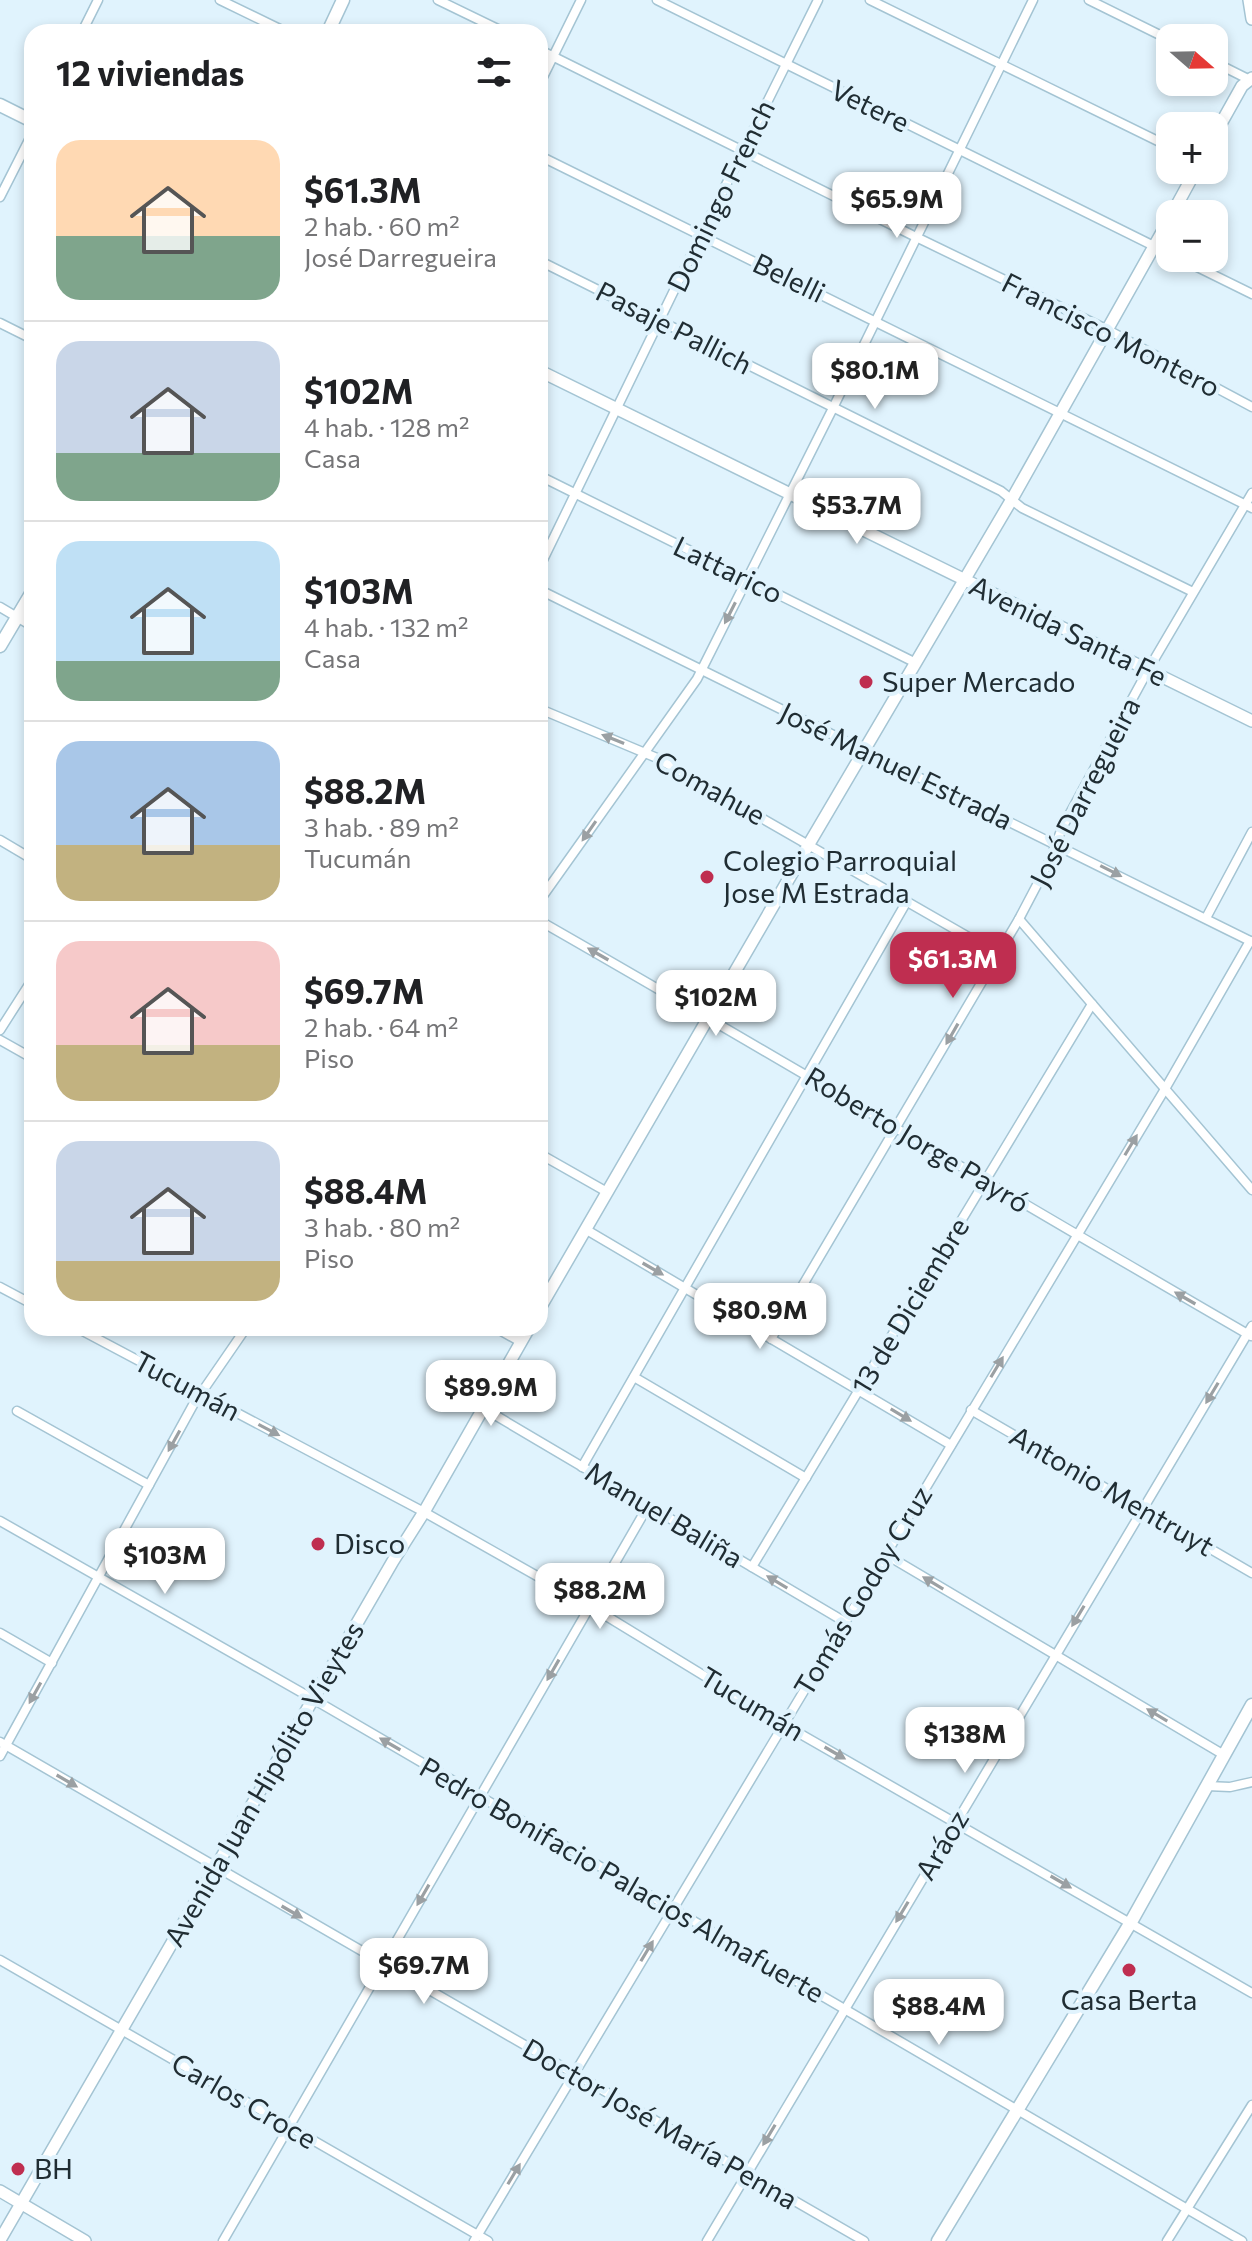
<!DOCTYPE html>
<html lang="es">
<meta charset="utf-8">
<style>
body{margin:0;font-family:Commissioner,sans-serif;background:#f2f2f2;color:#202124;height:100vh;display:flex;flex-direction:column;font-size:30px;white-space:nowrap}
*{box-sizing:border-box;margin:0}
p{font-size:26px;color:#757577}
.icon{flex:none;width:44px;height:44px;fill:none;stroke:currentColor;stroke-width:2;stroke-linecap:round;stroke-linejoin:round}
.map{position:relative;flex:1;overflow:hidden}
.panel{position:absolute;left:24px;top:24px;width:524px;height:1312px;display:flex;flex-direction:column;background:#fff;border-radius:24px;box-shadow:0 4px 12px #0003}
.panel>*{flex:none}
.needle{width:52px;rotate:110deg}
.controls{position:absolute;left:1156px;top:24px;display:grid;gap:16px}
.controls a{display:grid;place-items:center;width:72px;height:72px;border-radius:16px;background:#fff;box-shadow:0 4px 12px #0003;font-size:40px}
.price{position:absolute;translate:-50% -68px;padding:0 18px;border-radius:16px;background:#fff;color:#222;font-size:26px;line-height:52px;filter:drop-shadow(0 2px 4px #0008)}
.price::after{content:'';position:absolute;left:50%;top:48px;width:24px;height:18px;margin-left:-12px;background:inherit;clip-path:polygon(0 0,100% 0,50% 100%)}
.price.active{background:#bf2e50;color:#fff}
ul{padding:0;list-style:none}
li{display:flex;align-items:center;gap:24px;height:200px;padding:0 32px}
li+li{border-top:2px solid #e0e0e0}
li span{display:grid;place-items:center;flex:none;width:224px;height:160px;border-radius:24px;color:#555}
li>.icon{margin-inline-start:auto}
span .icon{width:96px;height:96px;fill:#fffc;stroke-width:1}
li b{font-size:34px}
h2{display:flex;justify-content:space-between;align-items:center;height:96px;padding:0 32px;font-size:34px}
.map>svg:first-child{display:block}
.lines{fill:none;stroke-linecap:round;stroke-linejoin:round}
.minor-casing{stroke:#a4c4d3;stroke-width:11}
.tertiary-casing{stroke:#a4c4d3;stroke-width:14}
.secondary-casing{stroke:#a4c4d3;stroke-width:15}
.minor{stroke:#fff;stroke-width:8}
.tertiary{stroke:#fff;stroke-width:11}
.secondary{stroke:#fff;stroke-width:12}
.oneway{fill:#9ba0a3}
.poi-dot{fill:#bf2e50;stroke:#e0f3fd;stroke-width:3}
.labels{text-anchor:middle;stroke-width:8;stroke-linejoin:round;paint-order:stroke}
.street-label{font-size:28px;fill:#202d33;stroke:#e0f3fd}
.poi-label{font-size:28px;fill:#202d33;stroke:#e0f3fd;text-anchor:start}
</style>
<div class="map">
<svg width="1252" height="2241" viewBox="0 0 1252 2241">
<rect width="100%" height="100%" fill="#e0f3fd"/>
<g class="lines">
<defs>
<g id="minor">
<polyline points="220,0 286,32"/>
<polyline points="438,0 504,32"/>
<polyline points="657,0 1170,254"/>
<polyline points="870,0 1170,147"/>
<polyline points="1089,0 1170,40"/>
<polyline points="82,32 98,0"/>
<polyline points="540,50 916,237 1108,330 1252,407"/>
<polyline points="1214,62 1248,79"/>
<polyline points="540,83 581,0"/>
<polyline points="540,156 1252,508"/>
<polyline points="0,197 32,134"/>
<polyline points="1179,258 1252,294"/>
<polyline points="540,261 1001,491 1022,508 1193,592"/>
<polyline points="0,323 32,339"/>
<polyline points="540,476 916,663"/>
<polyline points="540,566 701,235 818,0"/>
<polyline points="540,590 1252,942"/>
<polyline points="0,607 32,626"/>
<polyline points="540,709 657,758 998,954"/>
<polyline points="0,840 32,859"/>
<polyline points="540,900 697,679 833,408 1033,0"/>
<polyline points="1206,918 1252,832"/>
<polyline points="1019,919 1252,1190"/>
<path d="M540,921C778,1057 1014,1199 1251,1336"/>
<polyline points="0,1030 32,980"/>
<polyline points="0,1040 32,1058"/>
<polyline points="540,1154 607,1192"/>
<polyline points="585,1229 951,1445"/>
<polyline points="0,1287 32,1304"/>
<polyline points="77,1328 424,1512 590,1606 783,1724 1252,1993"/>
<polyline points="496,1328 521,1342"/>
<polyline points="771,1339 1019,919 1050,860 1062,828 1148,670 1252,493"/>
<polyline points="634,1377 806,1478"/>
<polyline points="483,1408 845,1622"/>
<polyline points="971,1410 1252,1573"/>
<polyline points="17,1411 149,1485"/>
<polyline points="582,1467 907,901"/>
<polyline points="0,1521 313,1699 1242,2241"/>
<polyline points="885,1554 1224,1755"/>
<polyline points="752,1567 1092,1004"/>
<polyline points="0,1633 52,1663"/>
<polyline points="0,1742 864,2241"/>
<polyline points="0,1756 193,1405 246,1328"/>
<polyline points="1207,1786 1230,1787 1252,1782"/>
<polyline points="0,1960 488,2241"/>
<polyline points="223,2241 648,1506"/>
<polyline points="474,2241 1165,1089 1250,941"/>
<polyline points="707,2241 1252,1326"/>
<polyline points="1167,2241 1252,2105"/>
</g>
<g id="tertiary">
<polyline points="1249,0 1252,19"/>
<polyline points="1214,136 1242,86 1252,78"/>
<polyline points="1172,214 1196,170"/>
<polyline points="540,371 1252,721"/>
<polyline points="540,1308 809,844 1012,499 1170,218"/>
<polyline points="0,2191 85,2241"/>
<polyline points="0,2240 393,1561 424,1512 529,1328"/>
</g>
<g id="secondary">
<polyline points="328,32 343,0"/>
<polyline points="0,105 32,121"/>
<polyline points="0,646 32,592"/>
<polyline points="938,2241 1131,1922 1252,1705"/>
</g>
</defs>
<use href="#minor" class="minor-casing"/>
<use href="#tertiary" class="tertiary-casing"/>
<use href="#secondary" class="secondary-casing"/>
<use href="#minor" class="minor"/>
<use href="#tertiary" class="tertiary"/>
<use href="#secondary" class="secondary"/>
</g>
<defs><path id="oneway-solid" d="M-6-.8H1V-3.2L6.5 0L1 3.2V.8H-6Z" transform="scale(2)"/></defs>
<g class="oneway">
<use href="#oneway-solid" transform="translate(730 613) rotate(117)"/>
<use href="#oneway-solid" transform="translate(613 739) rotate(-158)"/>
<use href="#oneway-solid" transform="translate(589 831) rotate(125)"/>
<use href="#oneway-solid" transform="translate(1111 871) rotate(27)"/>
<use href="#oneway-solid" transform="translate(598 954) rotate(-150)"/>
<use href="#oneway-solid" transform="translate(952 1034) rotate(120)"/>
<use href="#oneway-solid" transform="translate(1131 1145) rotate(-59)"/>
<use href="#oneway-solid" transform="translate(653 1269) rotate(30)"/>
<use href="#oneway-solid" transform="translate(1185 1298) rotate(-150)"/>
<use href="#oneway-solid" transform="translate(997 1367) rotate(-59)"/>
<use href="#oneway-solid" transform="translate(1212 1393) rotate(121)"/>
<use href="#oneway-solid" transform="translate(901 1415) rotate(31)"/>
<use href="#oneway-solid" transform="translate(269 1430) rotate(28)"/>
<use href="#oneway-solid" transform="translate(174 1441) rotate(119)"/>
<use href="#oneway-solid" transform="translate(777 1582) rotate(-149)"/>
<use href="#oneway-solid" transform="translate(933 1583) rotate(-149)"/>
<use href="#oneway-solid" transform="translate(1078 1616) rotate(121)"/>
<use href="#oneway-solid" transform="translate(553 1670) rotate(120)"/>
<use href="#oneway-solid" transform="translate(35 1693) rotate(119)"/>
<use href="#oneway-solid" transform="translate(1157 1715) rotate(-149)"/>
<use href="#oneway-solid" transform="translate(390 1744) rotate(-150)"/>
<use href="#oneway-solid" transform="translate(835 1753) rotate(30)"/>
<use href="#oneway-solid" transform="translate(67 1781) rotate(30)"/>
<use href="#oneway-solid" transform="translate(1061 1882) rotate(30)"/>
<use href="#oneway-solid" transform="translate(423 1895) rotate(120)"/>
<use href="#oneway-solid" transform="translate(292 1912) rotate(30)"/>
<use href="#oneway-solid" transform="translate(902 1912) rotate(121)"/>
<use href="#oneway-solid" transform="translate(647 1951) rotate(-59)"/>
<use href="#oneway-solid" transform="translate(769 2135) rotate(121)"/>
<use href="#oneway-solid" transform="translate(514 2174) rotate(-59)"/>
</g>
<g class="poi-dot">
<circle cx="866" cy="682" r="8"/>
<circle cx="707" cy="877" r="8"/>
<circle cx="318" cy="1544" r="8"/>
<circle cx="1129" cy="1970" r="8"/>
<circle cx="18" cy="2169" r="8"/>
</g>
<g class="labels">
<g class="street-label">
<text transform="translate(870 106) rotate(26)" y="10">Vetere</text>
<text transform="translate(721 196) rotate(-64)" y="10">Domingo French</text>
<text transform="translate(789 278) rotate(26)" y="10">Belelli</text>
<text transform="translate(674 328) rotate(27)" y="10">Pasaje Pallich</text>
<text transform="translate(1111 335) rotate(27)" y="10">Francisco Montero</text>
<text transform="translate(728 570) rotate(26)" y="10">Lattarico</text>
<text transform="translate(1068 631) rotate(26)" y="10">Avenida Santa Fe</text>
<text transform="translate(896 766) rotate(26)" y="10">José Manuel Estrada</text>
<text transform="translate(710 788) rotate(29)" y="10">Comahue</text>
<text transform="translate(1085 792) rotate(-63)" y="10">José Darregueira</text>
<text transform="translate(917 1140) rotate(31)" y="10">Roberto Jorge Payró</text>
<text transform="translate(910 1306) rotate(-59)" y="10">13 de Diciembre</text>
<text transform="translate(187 1386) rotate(28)" y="10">Tucumán</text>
<text transform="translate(1112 1491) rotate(30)" y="10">Antonio Mentruyt</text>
<text transform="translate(664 1515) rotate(31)" y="10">Manuel Baliña</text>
<text transform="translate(863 1591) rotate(-59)" y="10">Tomás Godoy Cruz</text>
<text transform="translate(752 1704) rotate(31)" y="10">Tucumán</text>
<text transform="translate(264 1784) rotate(-60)" y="10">Avenida Juan Hipólito Vieytes</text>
<text transform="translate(942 1845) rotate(-59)" y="10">Aráoz</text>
<text transform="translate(622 1880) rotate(30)" y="10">Pedro Bonifacio Palacios Almafuerte</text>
<text transform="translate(244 2101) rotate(30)" y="10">Carlos Croce</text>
<text transform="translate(660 2124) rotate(30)" y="10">Doctor José María Penna</text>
</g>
<g class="poi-label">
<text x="882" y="692">Super Mercado</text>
<text x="723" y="871">Colegio Parroquial<tspan x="723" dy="32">Jose M Estrada</tspan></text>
<text x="334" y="1554">Disco</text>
<text x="1129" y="2010" text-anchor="middle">Casa Berta</text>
<text x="34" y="2179">BH</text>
</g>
</g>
</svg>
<div class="controls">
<a><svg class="needle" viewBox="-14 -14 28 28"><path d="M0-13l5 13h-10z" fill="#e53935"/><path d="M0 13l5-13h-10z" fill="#757577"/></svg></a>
<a>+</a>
<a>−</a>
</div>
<b class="price" style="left:897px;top:240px">$65.9M</b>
<b class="price" style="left:875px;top:411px">$80.1M</b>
<b class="price" style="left:857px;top:546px">$53.7M</b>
<b class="price active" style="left:953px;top:1000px">$61.3M</b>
<b class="price" style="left:716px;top:1038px">$102M</b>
<b class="price" style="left:760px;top:1351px">$80.9M</b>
<b class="price" style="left:491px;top:1428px">$89.9M</b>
<b class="price" style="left:165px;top:1596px">$103M</b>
<b class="price" style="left:600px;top:1631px">$88.2M</b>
<b class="price" style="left:965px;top:1775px">$138M</b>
<b class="price" style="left:424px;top:2006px">$69.7M</b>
<b class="price" style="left:939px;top:2047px">$88.4M</b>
<section class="panel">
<h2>12 viviendas<svg class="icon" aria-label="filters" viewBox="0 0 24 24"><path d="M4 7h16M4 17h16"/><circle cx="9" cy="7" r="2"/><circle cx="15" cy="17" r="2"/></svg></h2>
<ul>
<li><span style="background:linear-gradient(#ffd9b3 60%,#7fa58c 0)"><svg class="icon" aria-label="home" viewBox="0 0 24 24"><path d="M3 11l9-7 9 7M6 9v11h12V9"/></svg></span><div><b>$61.3M</b><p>2 hab. · 60 m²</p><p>José Darregueira</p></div></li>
<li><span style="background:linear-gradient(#c9d6e8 70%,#7fa58c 0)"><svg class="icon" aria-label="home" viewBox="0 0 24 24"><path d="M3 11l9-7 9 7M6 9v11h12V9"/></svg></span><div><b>$102M</b><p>4 hab. · 128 m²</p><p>Casa</p></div></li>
<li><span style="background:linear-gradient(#bfe0f5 75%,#7fa58c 0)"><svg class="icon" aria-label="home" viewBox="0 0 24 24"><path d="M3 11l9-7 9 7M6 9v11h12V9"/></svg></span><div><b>$103M</b><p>4 hab. · 132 m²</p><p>Casa</p></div></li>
<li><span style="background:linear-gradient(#a9c7e8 65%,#c2b280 0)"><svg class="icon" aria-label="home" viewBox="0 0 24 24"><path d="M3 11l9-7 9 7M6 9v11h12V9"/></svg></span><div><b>$88.2M</b><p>3 hab. · 89 m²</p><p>Tucumán</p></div></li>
<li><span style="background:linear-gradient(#f6c9c9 65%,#c2b280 0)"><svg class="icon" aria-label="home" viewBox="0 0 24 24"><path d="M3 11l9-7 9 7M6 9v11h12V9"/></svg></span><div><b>$69.7M</b><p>2 hab. · 64 m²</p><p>Piso</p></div></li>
<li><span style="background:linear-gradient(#c9d6e8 75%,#c2b280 0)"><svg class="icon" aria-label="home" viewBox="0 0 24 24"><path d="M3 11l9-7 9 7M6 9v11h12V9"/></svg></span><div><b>$88.4M</b><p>3 hab. · 80 m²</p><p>Piso</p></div></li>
</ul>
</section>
</div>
